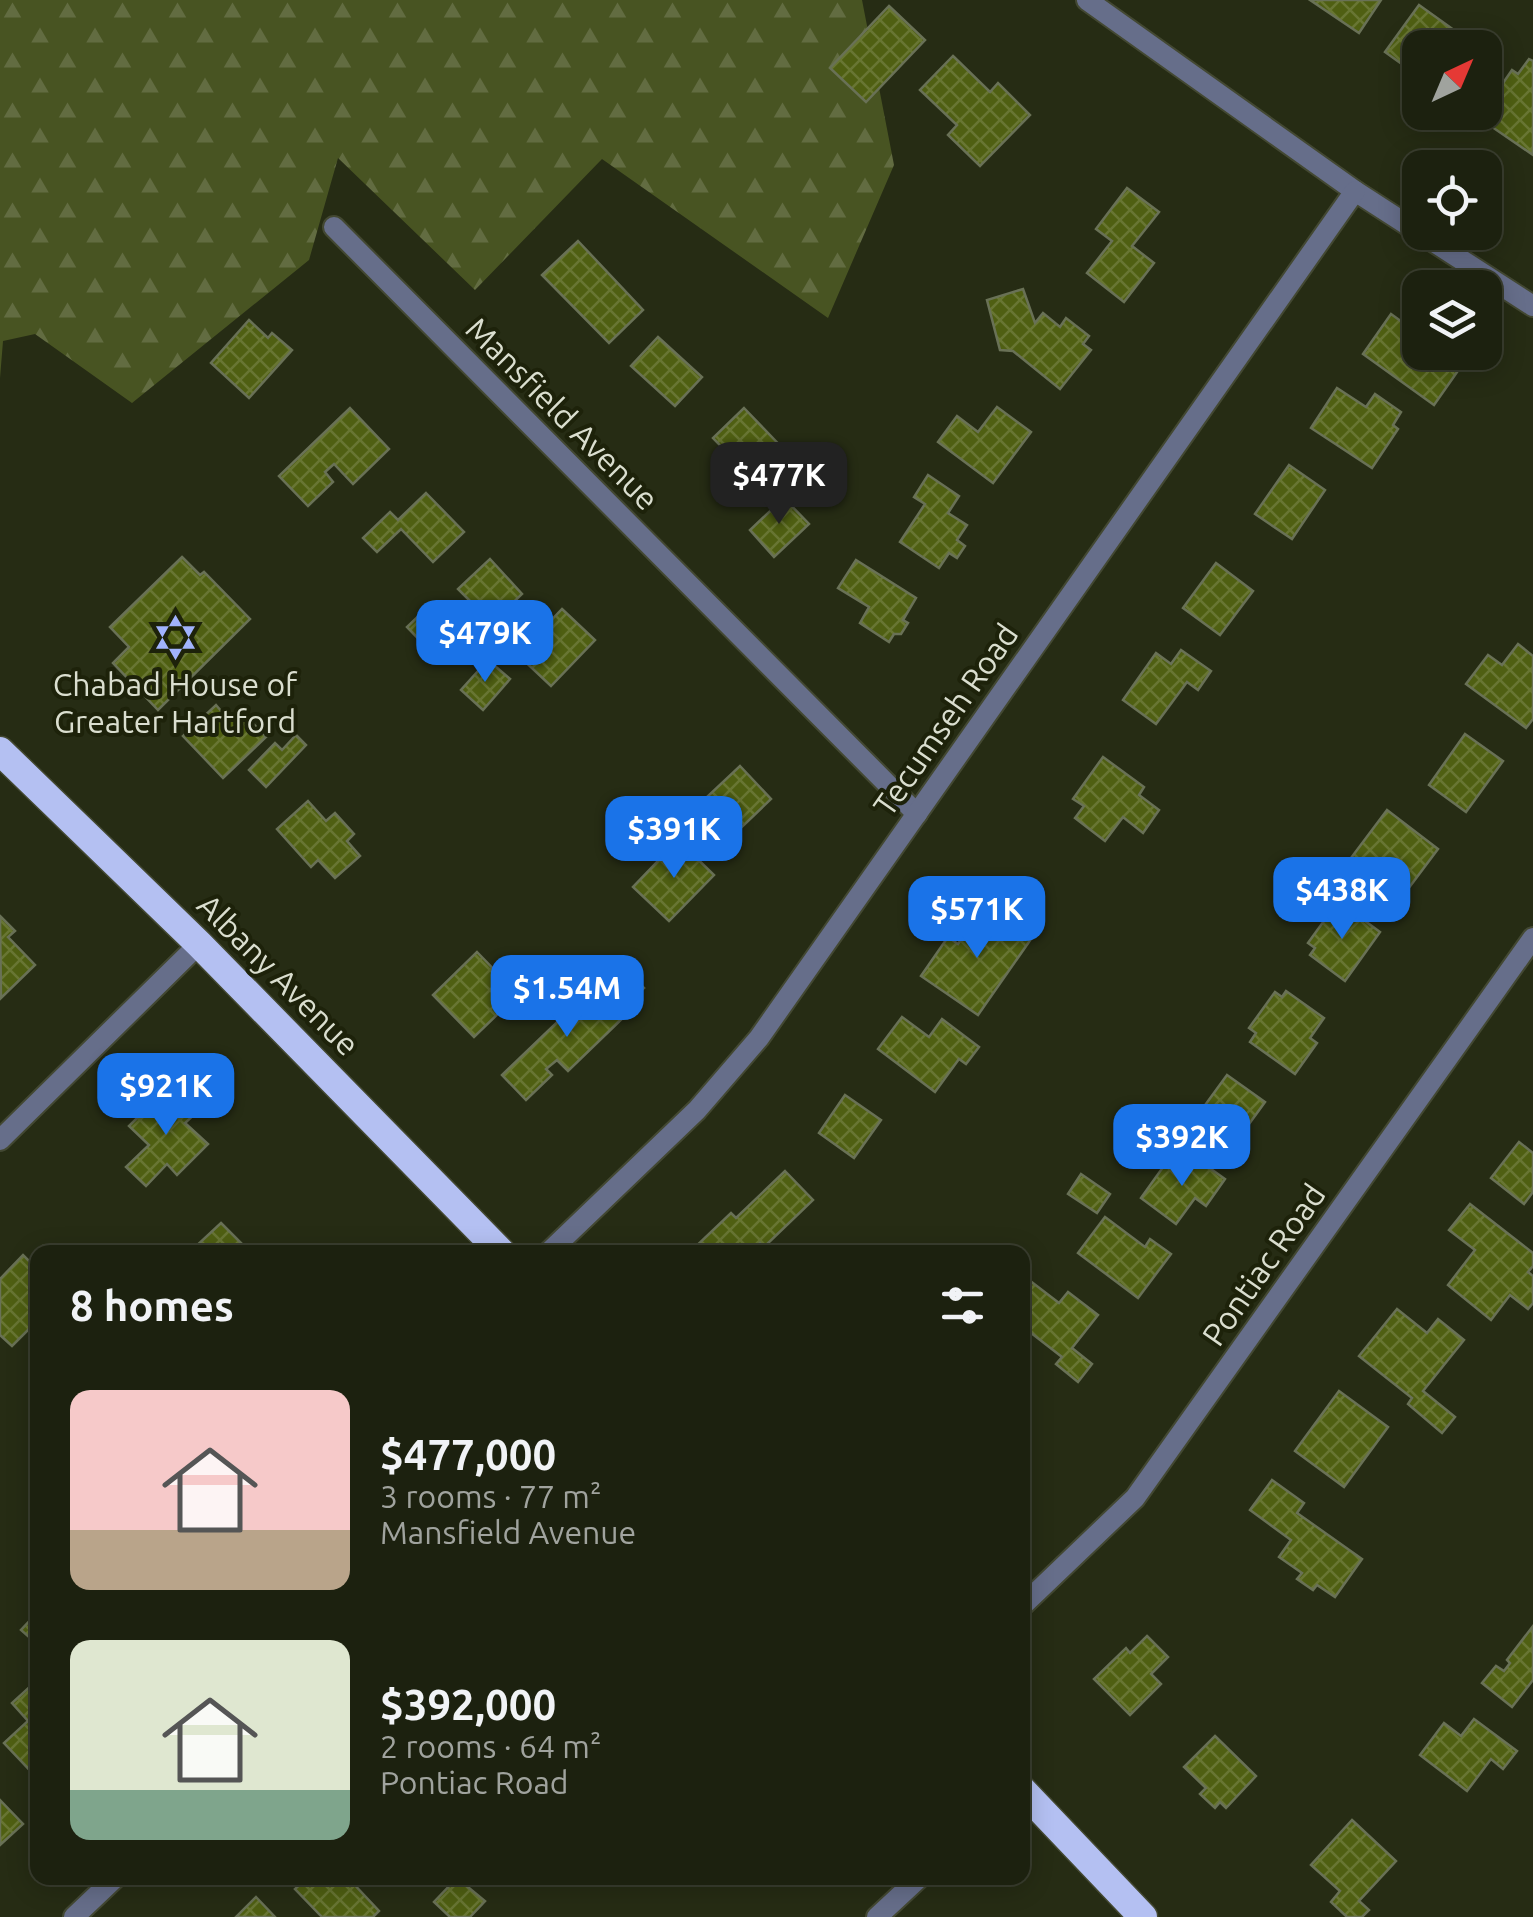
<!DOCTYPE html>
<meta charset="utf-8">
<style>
body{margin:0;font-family:Ubuntu,sans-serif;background:#292e1d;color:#f1f3f6;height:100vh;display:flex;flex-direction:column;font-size:38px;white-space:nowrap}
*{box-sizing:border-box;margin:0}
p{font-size:32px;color:#a0a39e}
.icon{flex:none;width:55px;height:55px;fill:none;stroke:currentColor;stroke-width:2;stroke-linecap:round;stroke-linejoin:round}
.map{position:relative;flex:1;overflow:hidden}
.panel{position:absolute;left:30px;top:1245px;width:1000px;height:640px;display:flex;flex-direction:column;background:#1c210f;border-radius:20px;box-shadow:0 5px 25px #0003,0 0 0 2px #3a3e2f}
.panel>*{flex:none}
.needle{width:65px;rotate:44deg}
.controls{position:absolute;left:1402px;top:30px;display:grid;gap:20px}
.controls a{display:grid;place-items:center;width:100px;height:100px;border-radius:20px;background:#1c210f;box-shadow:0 5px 25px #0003,0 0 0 2px #3a3e2f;font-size:50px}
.price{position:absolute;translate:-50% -85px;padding:0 22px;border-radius:20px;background:#1a73e8;color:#fff;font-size:32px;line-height:65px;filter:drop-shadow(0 2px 5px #0008)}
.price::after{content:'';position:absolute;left:50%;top:60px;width:30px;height:22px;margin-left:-15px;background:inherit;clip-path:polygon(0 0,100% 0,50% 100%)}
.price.active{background:#222;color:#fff}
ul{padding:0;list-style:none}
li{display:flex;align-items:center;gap:30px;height:250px;padding:0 40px}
li span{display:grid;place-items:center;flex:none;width:280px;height:200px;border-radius:20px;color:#555}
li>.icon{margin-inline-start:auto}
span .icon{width:120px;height:120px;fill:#fffc;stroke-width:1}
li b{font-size:42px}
h2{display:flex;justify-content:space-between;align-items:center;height:120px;padding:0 40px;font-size:42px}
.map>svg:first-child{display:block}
.forest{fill:url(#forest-firs)}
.building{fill:url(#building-cross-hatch);stroke:#697156;stroke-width:2.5}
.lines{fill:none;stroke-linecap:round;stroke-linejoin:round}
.minor-casing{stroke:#434832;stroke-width:24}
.trunk-casing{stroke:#434832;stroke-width:31}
.minor{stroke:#666e8a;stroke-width:20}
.trunk{stroke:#b4c0f2;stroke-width:28}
.labels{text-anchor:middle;stroke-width:8;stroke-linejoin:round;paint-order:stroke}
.street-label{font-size:32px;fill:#dadecf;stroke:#1d220a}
.poi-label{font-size:32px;fill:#dadecf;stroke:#1d220a}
</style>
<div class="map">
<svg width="1533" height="1917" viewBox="0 0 1533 1917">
<defs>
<pattern id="forest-firs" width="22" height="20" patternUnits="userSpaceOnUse" patternTransform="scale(2.5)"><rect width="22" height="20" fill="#485422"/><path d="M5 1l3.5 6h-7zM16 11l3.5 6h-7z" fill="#626c41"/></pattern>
<pattern id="building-cross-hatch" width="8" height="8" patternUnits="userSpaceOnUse" patternTransform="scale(2.5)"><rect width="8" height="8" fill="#4f5f12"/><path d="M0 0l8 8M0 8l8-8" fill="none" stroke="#687633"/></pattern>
</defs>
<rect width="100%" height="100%" fill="#262c14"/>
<polygon class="forest" points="0,0 862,0 894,165 828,318 602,159 475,290 338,158 309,260 132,403 35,334 3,341 0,378"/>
<g class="building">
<polygon points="1310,0 1381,0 1359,33"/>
<polygon points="1419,5 1479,48 1420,48 1420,77 1385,52"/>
<polygon points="889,6 925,40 866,102 830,68"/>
<polygon points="953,56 990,92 998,83 1030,115 980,166 948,135 957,125 920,90"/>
<polygon points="1529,59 1533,61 1533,155 1479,118 1512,70 1518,74"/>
<polygon points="1127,188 1159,212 1132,246 1154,263 1124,302 1087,273 1112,241 1096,229"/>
<polygon points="578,241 643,310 609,343 542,275"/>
<polygon points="1023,289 1035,323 1043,313 1060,327 1066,318 1089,336 1083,344 1091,350 1060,389 1013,351 1000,350 987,300"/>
<polygon points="1391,314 1420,335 1420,352 1445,352 1462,365 1434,405 1363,354"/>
<polygon points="249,320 268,338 272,333 292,350 249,398 211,363"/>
<polygon points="658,337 702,377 675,406 631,366"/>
<polygon points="1337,388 1366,407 1375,394 1401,412 1393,425 1398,429 1372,468 1311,428"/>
<polygon points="997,407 1031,432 993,483 938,442 957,416 978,432"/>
<polygon points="350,408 389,449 353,484 334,464 325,472 333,482 308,506 279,476"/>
<polygon points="744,408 791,457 749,497 728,475 739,465 713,438"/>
<polygon points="1289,465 1325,490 1292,539 1255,514"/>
<polygon points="928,475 959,496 948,513 967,525 957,540 965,546 957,558 949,553 939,568 900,542 925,504 914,497"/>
<polygon points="426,493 464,532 433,562 401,529 377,552 363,538 390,512 398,520"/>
<polygon points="784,498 809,524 774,557 750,530"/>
<polygon points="182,557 200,575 204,572 250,619 158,710 113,663 129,647 110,627"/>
<polygon points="490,559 522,594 492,623 458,589"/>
<polygon points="856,560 916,598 903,620 908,623 901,634 894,634 889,642 860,623 869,607 838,588"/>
<polygon points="1216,563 1253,591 1220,635 1183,608"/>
<polygon points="432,603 457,629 432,653 407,627"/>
<polygon points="562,609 595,640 551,686 518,655"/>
<polygon points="1518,644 1533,656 1533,719 1526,728 1466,684 1488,655 1502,665"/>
<polygon points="1181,650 1211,671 1198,690 1187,682 1156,724 1123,700 1156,653 1171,664"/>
<polygon points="488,660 510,679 483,710 461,690"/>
<polygon points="216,705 228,719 239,709 266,737 223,778 183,736"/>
<polygon points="1465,734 1503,761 1466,812 1429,785"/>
<polygon points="296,735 306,745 266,787 249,770 275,743 282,750"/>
<polygon points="1103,757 1144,787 1139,795 1159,810 1143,833 1123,817 1105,841 1075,818 1084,806 1073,799"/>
<polygon points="740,766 771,799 723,845 691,812"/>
<polygon points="308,801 326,821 335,813 354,834 347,841 360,856 335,878 318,860 311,867 277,829"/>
<polygon points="1387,810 1438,849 1402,897 1351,858"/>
<polygon points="678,840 714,875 669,921 633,887"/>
<polygon points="984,906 1031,939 978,1015 921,976 948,937 958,944"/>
<polygon points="1345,906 1380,932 1345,981 1310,955 1315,948 1308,943 1334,907 1340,912"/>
<polygon points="0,916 15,931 8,937 35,965 1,998"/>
<polygon points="477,952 510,986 496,999 504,1008 474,1037 433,995"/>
<polygon points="622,966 644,988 628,1003 607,981"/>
<polygon points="599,982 628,1013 568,1071 557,1060 546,1069 552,1075 526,1100 502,1075"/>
<polygon points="1286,991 1324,1018 1310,1038 1317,1043 1295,1074 1250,1042 1256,1033 1249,1028 1275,992 1282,997"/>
<polygon points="902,1017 929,1037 942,1019 979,1047 966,1064 959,1059 935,1092 878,1049"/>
<polygon points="1227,1075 1265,1102 1233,1146 1195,1119"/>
<polygon points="173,1088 197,1112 185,1123 208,1144 177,1175 167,1164 146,1186 126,1167 149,1145 129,1126 157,1098 162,1099"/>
<polygon points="845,1095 881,1120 854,1158 819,1133"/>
<polygon points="1519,1142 1533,1153 1533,1192 1524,1204 1491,1178"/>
<polygon points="1193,1156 1225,1179 1206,1206 1195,1198 1176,1224 1141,1198 1166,1163 1180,1173"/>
<polygon points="785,1171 813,1200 764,1247 760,1243 750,1252 690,1252 731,1213 736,1218"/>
<polygon points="1081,1174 1110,1194 1097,1213 1068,1194"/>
<polygon points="1470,1204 1533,1253 1533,1266 1528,1272 1533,1276 1533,1303 1528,1309 1510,1295 1491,1320 1448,1285 1475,1250 1449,1230"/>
<polygon points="1105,1217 1145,1247 1150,1239 1171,1254 1138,1298 1078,1253"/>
<polygon points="221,1223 250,1252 196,1252 193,1249"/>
<polygon points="43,1246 49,1252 38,1252 38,1320 12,1346 0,1335 0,1279 23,1255 29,1261"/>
<polygon points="1029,1280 1059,1303 1068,1292 1098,1315 1072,1348 1092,1364 1078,1382 1056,1364 1062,1357 1022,1326 1022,1288"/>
<polygon points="1397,1309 1427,1333 1438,1319 1464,1340 1423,1391 1455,1417 1442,1433 1408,1404 1412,1398 1359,1356"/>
<polygon points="1339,1391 1388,1427 1344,1487 1295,1451"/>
<polygon points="1272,1480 1304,1503 1297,1513 1362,1559 1335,1597 1317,1585 1313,1590 1297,1579 1302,1573 1279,1557 1291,1540 1250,1510"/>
<polygon points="36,1614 38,1615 38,1645 21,1630"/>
<polygon points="1533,1626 1533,1680 1512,1707 1482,1683 1496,1666 1504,1671 1510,1663 1507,1660"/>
<polygon points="1147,1636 1168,1657 1151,1674 1161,1684 1130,1715 1094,1679 1126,1648 1130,1653"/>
<polygon points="35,1682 38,1684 38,1779 4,1743 28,1721 12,1703"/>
<polygon points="1474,1719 1517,1751 1503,1769 1491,1759 1467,1791 1420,1755 1444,1723 1461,1736"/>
<polygon points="1215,1736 1256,1776 1226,1808 1220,1802 1215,1808 1200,1794 1206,1788 1184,1767"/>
<polygon points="0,1800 23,1824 0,1845"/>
<polygon points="1352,1820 1396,1861 1359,1901 1369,1910 1362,1917 1347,1917 1331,1902 1340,1891 1311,1865"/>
<polygon points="307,1878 353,1878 350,1880 379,1911 373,1917 322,1917 295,1889"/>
<polygon points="457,1878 485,1901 470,1917 450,1917 434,1902"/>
<polygon points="256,1897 275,1917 236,1917"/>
</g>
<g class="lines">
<defs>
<g id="minor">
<polyline points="1087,0 1355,191 1533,306"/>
<polyline points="334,227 917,814"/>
<polyline points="0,1140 199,944"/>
<polyline points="549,1252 697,1110 759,1038 1355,191"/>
<polyline points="1022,1606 1135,1498 1533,938"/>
<polyline points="74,1917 115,1878"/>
<polyline points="877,1917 919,1878"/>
</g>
<g id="trunk">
<polyline points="0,751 199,944 501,1252"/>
<polyline points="1022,1790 1143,1917"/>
</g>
</defs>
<use href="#minor" class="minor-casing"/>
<use href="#trunk" class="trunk-casing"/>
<use href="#minor" class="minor"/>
<use href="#trunk" class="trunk"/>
</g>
<defs>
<symbol id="synagogue-bare" viewBox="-9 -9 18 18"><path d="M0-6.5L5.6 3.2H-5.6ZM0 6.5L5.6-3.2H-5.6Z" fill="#a1b3fd" stroke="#1d220a" stroke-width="2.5" paint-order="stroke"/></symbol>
</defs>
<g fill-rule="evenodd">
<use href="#synagogue-bare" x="144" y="606" width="63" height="63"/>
</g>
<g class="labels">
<g class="street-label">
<text transform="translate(562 414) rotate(45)" y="11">Mansfield Avenue</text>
<text transform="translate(946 720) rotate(-55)" y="11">Tecumseh Road</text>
<text transform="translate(278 975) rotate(45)" y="11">Albany Avenue</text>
<text transform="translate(1264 1265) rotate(-55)" y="11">Pontiac Road</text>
</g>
<g class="poi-label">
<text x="175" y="696">Chabad House of<tspan x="175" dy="37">Greater Hartford</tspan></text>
</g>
</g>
</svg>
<div class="controls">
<a><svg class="needle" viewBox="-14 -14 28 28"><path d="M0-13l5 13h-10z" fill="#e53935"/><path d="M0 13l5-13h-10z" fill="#a0a39e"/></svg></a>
<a><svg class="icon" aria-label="locate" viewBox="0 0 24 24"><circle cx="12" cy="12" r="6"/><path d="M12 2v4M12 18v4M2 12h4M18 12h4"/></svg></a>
<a><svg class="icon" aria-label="layers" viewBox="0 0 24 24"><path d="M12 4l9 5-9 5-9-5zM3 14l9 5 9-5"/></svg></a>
</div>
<b class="price active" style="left:779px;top:527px">$477K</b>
<b class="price" style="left:485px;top:685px">$479K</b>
<b class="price" style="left:674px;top:881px">$391K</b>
<b class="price" style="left:1342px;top:942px">$438K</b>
<b class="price" style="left:977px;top:961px">$571K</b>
<b class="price" style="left:567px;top:1040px">$1.54M</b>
<b class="price" style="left:166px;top:1138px">$921K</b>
<b class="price" style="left:1182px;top:1189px">$392K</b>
<section class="panel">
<h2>8 homes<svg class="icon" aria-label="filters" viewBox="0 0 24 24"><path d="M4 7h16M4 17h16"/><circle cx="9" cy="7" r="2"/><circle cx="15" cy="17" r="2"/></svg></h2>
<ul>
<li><span style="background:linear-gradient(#f6c9c9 70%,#b9a48a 0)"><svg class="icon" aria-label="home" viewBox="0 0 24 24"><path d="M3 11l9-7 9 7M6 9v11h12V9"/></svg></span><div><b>$477,000</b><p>3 rooms · 77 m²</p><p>Mansfield Avenue</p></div></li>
<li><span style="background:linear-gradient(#dfe7d0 75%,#7fa58c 0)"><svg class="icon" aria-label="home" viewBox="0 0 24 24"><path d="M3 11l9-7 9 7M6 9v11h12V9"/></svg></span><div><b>$392,000</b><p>2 rooms · 64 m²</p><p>Pontiac Road</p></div></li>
</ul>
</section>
</div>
